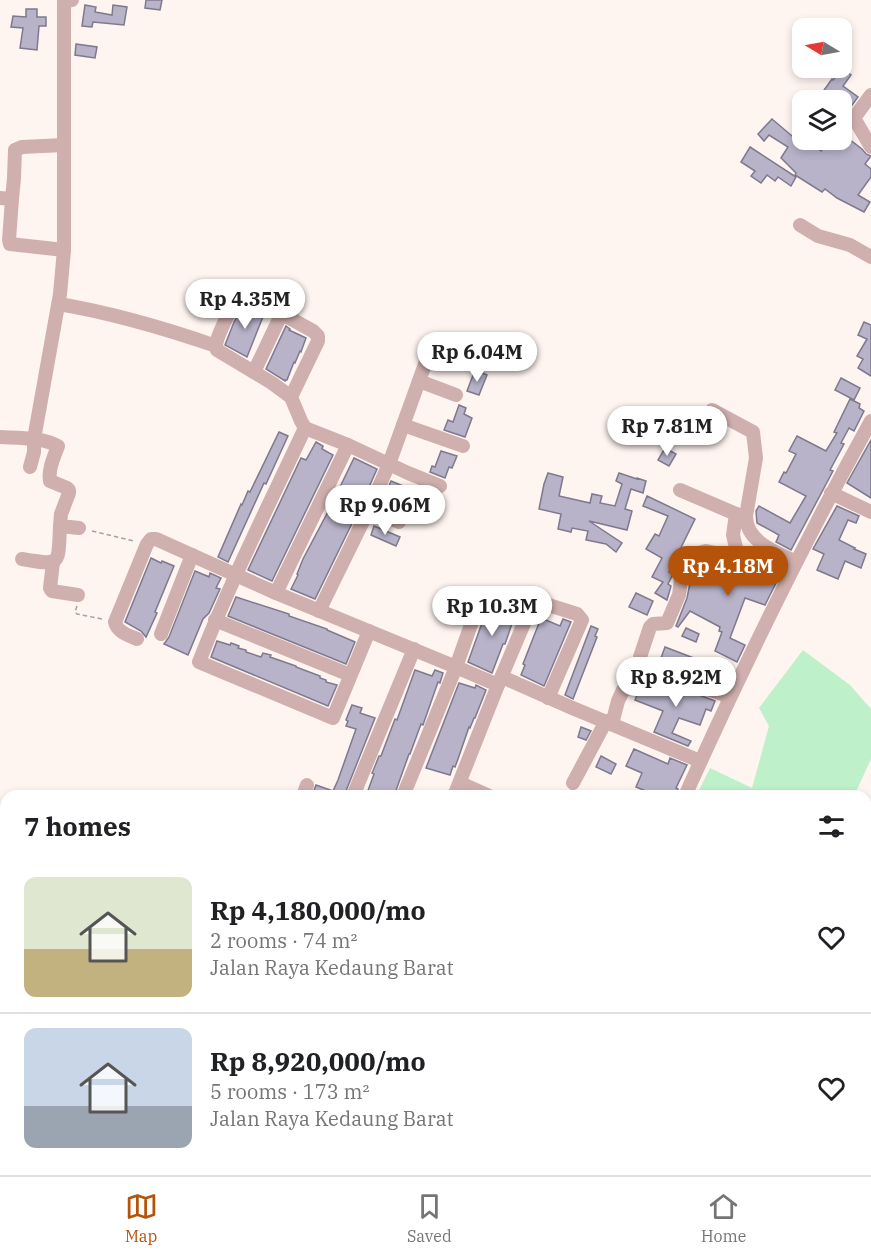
<!DOCTYPE html>
<meta charset="utf-8">
<style>
body{margin:0;font-family:"IBM Plex Serif",serif;background:#f2f2f2;color:#202124;height:100vh;display:flex;flex-direction:column;font-size:22px;white-space:nowrap}
*{box-sizing:border-box;margin:0}
p{font-size:20px;color:#757577}
.icon{flex:none;width:33px;height:33px;fill:none;stroke:currentColor;stroke-width:2;stroke-linecap:round;stroke-linejoin:round}
.map{position:relative;flex:1;overflow:hidden}
.side{position:absolute;left:0px;top:790px;width:872px;height:386px;display:flex;flex-direction:column;background:#fff;border-radius:18px 18px 0 0;box-shadow:0 3px 9px #0003}
.side>*{flex:none}
.needle{width:39px;rotate:280deg}
.controls{position:absolute;left:792px;top:18px;display:grid;gap:12px}
.controls a{display:grid;place-items:center;width:60px;height:60px;border-radius:12px;background:#fff;box-shadow:0 3px 9px #0003;font-size:30px}
.price{position:absolute;translate:-50% -51px;padding:0 14px;border-radius:21px;background:#fff;color:#222;font-size:20px;line-height:39px;filter:drop-shadow(0 2px 3px #0008)}
.price::after{content:'';position:absolute;left:50%;top:36px;width:18px;height:14px;margin-left:-9px;background:inherit;clip-path:polygon(0 0,100% 0,50% 100%)}
.price.selected{background:#b45309;color:#fff}
ul{padding:0;list-style:none}
li{display:flex;align-items:center;gap:18px;height:150px;padding:0 24px}
li+li{border-top:2px solid #e0e0e0}
li span{display:grid;place-items:center;flex:none;width:168px;height:120px;border-radius:12px;color:#555}
li>.icon{margin-inline-start:auto}
span .icon{width:72px;height:72px;fill:#fffc;stroke-width:1}
li b{font-size:26px}
h2{display:flex;justify-content:space-between;align-items:center;height:72px;padding:0 24px;font-size:26px}
.tabs{display:flex;justify-content:space-around;align-items:center;height:84px;border-top:2px solid #e0e0e0;background:#fff;font-size:16px;color:#757577}
.tabs a{display:grid;justify-items:center;gap:3px}
.tabs .selected{color:#b45309}
.map>svg:first-child{display:block}
.green{fill:#bef1c9}
.building{fill:#b8b3c9;stroke:#7e798d;stroke-width:1.5}
.lines{fill:none;stroke-linecap:round;stroke-linejoin:round}
.path{stroke:#aaa09c;stroke-width:1.5;stroke-dasharray:4.5 3;stroke-linecap:butt}
.minor{stroke:#d0b0ae;stroke-width:14}
</style>
<div class="map">
<svg width="871" height="1175" viewBox="0 0 871 1175">
<rect width="100%" height="100%" fill="#fef4f0"/>
<g class="green">
<polygon points="803,650 850,685 871,709 871,759 854,796 696,796 710,768 752,788 769,726 759,708"/>
<polygon points="866,903 871,912 871,986 866,998"/>
</g>
<g class="building">
<polygon points="146,0 162,0 160,10 145,8"/>
<polygon points="85,5 96,7 95,12 112,15 113,5 127,7 124,25 93,22 92,27 82,26"/>
<polygon points="26,9 37,9 37,17 46,17 46,26 39,26 37,50 20,48 23,28 11,27 13,16 26,17"/>
<polygon points="76,44 97,47 95,58 75,55"/>
<polygon points="842,68 851,75 843,86 858,97 850,108 846,105 844,108 842,106 842,100 817,100 832,79 833,80"/>
<polygon points="772,119 792,136 802,121 802,135 799,140 812,149 814,146 821,151 831,140 842,140 842,128 851,136 849,139 862,149 866,154 871,156 865,164 871,169 871,177 858,195 870,202 864,212 837,198 825,189 822,192 795,175 796,173 781,158 788,147 769,135 764,141 758,134"/>
<polygon points="750,147 796,177 791,186 778,177 775,181 767,175 761,183 751,176 755,171 741,162"/>
<polygon points="245,303 264,314 247,357 225,345 234,322"/>
<polygon points="864,322 871,325 871,376 858,368 863,359 857,356 867,339 858,335"/>
<polygon points="286,326 290,329 289,330 306,338 301,352 300,351 295,363 294,362 287,380 285,380 285,381 266,369"/>
<polygon points="475,370 487,375 479,395 467,391"/>
<polygon points="841,378 860,388 854,400 835,390"/>
<polygon points="850,399 860,404 859,408 864,411 854,431 849,428 841,443 844,444 830,470 833,471 791,550 776,542 779,535 757,523 756,511 759,506 790,523 806,496 779,482 784,472 786,473 796,454 789,451 797,436 826,451 837,433 834,432"/>
<polygon points="459,405 466,408 464,414 472,418 465,437 444,430 448,420 453,422"/>
<polygon points="279,432 288,436 266,484 264,483 228,562 218,557 241,504 242,505 248,491 250,492"/>
<polygon points="871,440 871,498 847,483"/>
<polygon points="316,442 323,446 322,449 333,455 272,581 248,570 301,458 306,460"/>
<polygon points="665,448 676,454 669,466 658,460"/>
<polygon points="441,451 457,456 452,468 449,467 445,478 430,472 432,466 435,467"/>
<polygon points="354,458 377,469 361,505 315,599 291,589 298,575 297,574 303,559 340,489 339,489"/>
<polygon points="548,473 563,477 559,496 590,503 592,494 602,496 600,503 615,506 622,484 616,481 619,473 637,479 637,478 646,481 643,493 631,489 625,509 632,511 627,530 589,521 622,543 616,552 606,544 586,540 588,531 572,528 571,532 558,529 561,514 539,509 544,484"/>
<polygon points="391,481 422,494 411,519 403,514 381,504"/>
<polygon points="647,496 695,519 669,572 673,574 668,584 671,586 667,600 655,593 663,582 652,577 662,558 646,549 655,534 659,536 668,516 643,506"/>
<polygon points="837,506 859,516 856,523 848,520 839,540 855,548 854,549 866,554 861,568 845,561 838,579 817,570 824,554 813,549"/>
<polygon points="374,526 400,537 396,546 371,535"/>
<polygon points="151,558 161,563 162,561 174,566 155,612 157,613 146,637 141,631 125,622"/>
<polygon points="766,558 780,565 777,577 779,577 765,605 745,598 730,638 745,645 737,662 715,651 722,632 719,631 720,627 690,611 678,627 676,626 687,598 690,583 695,574 697,575 704,561 729,565 741,560 763,570"/>
<polygon points="195,571 207,576 209,577 210,573 221,578 216,588 220,589 209,613 203,619 188,655 164,644 169,637"/>
<polygon points="636,593 653,601 647,615 629,607"/>
<polygon points="236,597 289,614 289,616 327,629 327,630 355,642 346,664 228,616"/>
<polygon points="488,604 516,612 505,644 503,644 492,673 468,662 482,623"/>
<polygon points="541,618 560,626 563,619 571,622 544,686 521,675 525,665 523,664"/>
<polygon points="591,626 598,629 595,636 597,637 573,699 565,695"/>
<polygon points="686,628 699,634 696,642 682,636"/>
<polygon points="217,641 230,645 231,643 239,646 238,648 246,650 246,652 261,657 263,653 271,655 270,657 296,666 296,667 320,676 320,678 326,680 326,682 337,685 328,706 211,657"/>
<polygon points="665,647 717,667 713,676 685,665 684,667 661,658"/>
<polygon points="415,670 432,676 435,670 443,673 440,683 438,682 423,725 421,724 410,754 409,754 394,796 366,796 374,774 372,773 373,771 379,756 381,756 395,719 397,720"/>
<polygon points="670,680 680,684 683,688 686,690 715,701 711,711 706,709 700,725 679,718 672,733 691,741 688,746 654,732 663,711 635,700 637,695 644,692 647,687 665,693"/>
<polygon points="459,683 475,688 476,685 486,690 475,718 474,718 470,728 469,727 458,759 455,767 453,766 450,775 426,768"/>
<polygon points="352,705 362,708 360,713 375,718 344,796 312,796 316,785 333,791 338,780 356,729 346,726 348,721 346,720"/>
<polygon points="581,727 591,731 586,740 578,737"/>
<polygon points="634,749 668,764 670,758 687,765 676,788 678,789 675,796 658,796 636,787 642,773 626,766"/>
<polygon points="601,756 616,764 611,774 596,767"/>
</g>
<g class="lines">
<g class="path">
<polyline points="92,531 134,541"/>
<polyline points="77,606 75,612 77,614 102,619"/>
</g>
<g class="minor">
<polyline points="871,95 854,118 871,147"/>
<polyline points="0,198 12,199 9,240 10,244 64,250"/>
<polyline points="12,199 14,178 15,150 22,147 64,145"/>
<polyline points="800,225 818,236 850,245 871,257"/>
<path d="M59,304C112,313 164,328 216,346"/>
<polyline points="254,372 282,313"/>
<polyline points="419,381 456,395"/>
<path d="M291,397L318,341V336L313,331L246,294L241,293C235,299 216,337 216,346C216,347 217,349 217,350L272,383L291,397L301,421L305,428L348,445L408,473L440,486"/>
<path d="M712,410L753,432L756,458L746,516C746,542 776,552 796,562"/>
<polyline points="403,425 463,446"/>
<path d="M305,428C269,505 230,582 199,662L333,718L369,631"/>
<path d="M0,437C18,438 42,437 58,446C54,457 48,469 50,481L67,488L69,490V493L61,514L60,526L79,528"/>
<polyline points="30,467 34,452 34,439 60,294 64,250 64,2 72,0"/>
<polyline points="680,490 736,514 744,516"/>
<polyline points="831,493 871,512"/>
<polyline points="369,509 399,522"/>
<path d="M22,559C62,566 58,565 60,526"/>
<polyline points="53,562 50,588 52,591 78,595"/>
<polyline points="276,593 348,445"/>
<polyline points="319,611 369,509 389,464 428,356 449,349 485,358"/>
<polyline points="215,620 350,675"/>
<polyline points="161,634 192,555"/>
<path d="M137,639C128,635 117,632 115,622L147,544L151,539H156L276,593L456,667L498,685"/>
<polyline points="502,677 570,707 700,761"/>
<polyline points="689,682 730,697"/>
<polyline points="612,724 618,701 623,690 638,685 643,666 640,657 650,627 653,624 667,623 679,595 681,580 698,553 706,551 730,556 737,552 733,535 736,514"/>
<polyline points="460,783 489,796"/>
<polyline points="573,783 606,721"/>
<polyline points="303,796 307,785"/>
<polyline points="353,796 414,649"/>
<polyline points="403,796 456,667 479,602"/>
<polyline points="454,796 498,685 530,609 532,606 542,603 577,614 582,620 548,698"/>
<path d="M685,796C742,669 803,544 871,421"/>
<polyline points="295,1170 300,1175"/>
<polyline points="72,1175 74,1170"/>
<polyline points="512,1175 513,1170"/>
<polyline points="732,1175 733,1170"/>
</g>
</g>
</svg>
<div class="controls">
<a><svg class="needle" viewBox="-14 -14 28 28"><path d="M0-13l5 13h-10z" fill="#e53935"/><path d="M0 13l5-13h-10z" fill="#757577"/></svg></a>
<a><svg class="icon" aria-label="layers" viewBox="0 0 24 24"><path d="M12 4l9 5-9 5-9-5zM3 14l9 5 9-5"/></svg></a>
</div>
<b class="price" style="left:245px;top:330px">Rp 4.35M</b>
<b class="price" style="left:477px;top:383px">Rp 6.04M</b>
<b class="price" style="left:667px;top:457px">Rp 7.81M</b>
<b class="price" style="left:385px;top:536px">Rp 9.06M</b>
<b class="price selected" style="left:728px;top:597px">Rp 4.18M</b>
<b class="price" style="left:492px;top:637px">Rp 10.3M</b>
<b class="price" style="left:676px;top:708px">Rp 8.92M</b>
<section class="side">
<h2>7 homes<svg class="icon" aria-label="filters" viewBox="0 0 24 24"><path d="M4 7h16M4 17h16"/><circle cx="9" cy="7" r="2"/><circle cx="15" cy="17" r="2"/></svg></h2>
<ul>
<li><span style="background:linear-gradient(#dfe7d0 60%,#c2b280 0)"><svg class="icon" aria-label="home" viewBox="0 0 24 24"><path d="M3 11l9-7 9 7M6 9v11h12V9"/></svg></span><div><b>Rp 4,180,000/mo</b><p>2 rooms · 74 m²</p><p>Jalan Raya Kedaung Barat</p></div><svg class="icon" aria-label="heart" viewBox="0 0 24 24"><path d="M12 20l-8-8c-3-5 5-10 8-4 3-6 11-1 8 4z"/></svg></li>
<li><span style="background:linear-gradient(#c9d6e8 65%,#9aa5b1 0)"><svg class="icon" aria-label="home" viewBox="0 0 24 24"><path d="M3 11l9-7 9 7M6 9v11h12V9"/></svg></span><div><b>Rp 8,920,000/mo</b><p>5 rooms · 173 m²</p><p>Jalan Raya Kedaung Barat</p></div><svg class="icon" aria-label="heart" viewBox="0 0 24 24"><path d="M12 20l-8-8c-3-5 5-10 8-4 3-6 11-1 8 4z"/></svg></li>
</ul>
</section>
</div>
<nav class="tabs">
<a class="selected"><svg class="icon" aria-label="map" viewBox="0 0 24 24"><path d="M3 6l6-2 6 2 6-2v14l-6 2-6-2-6 2zM9 4v14M15 6v14"/></svg>Map</a>
<a><svg class="icon" aria-label="saved" viewBox="0 0 24 24"><path d="M7 4h10v16l-5-4-5 4z"/></svg>Saved</a>
<a><svg class="icon" aria-label="home" viewBox="0 0 24 24"><path d="M3 11l9-7 9 7M6 9v11h12V9"/></svg>Home</a>
</nav>
